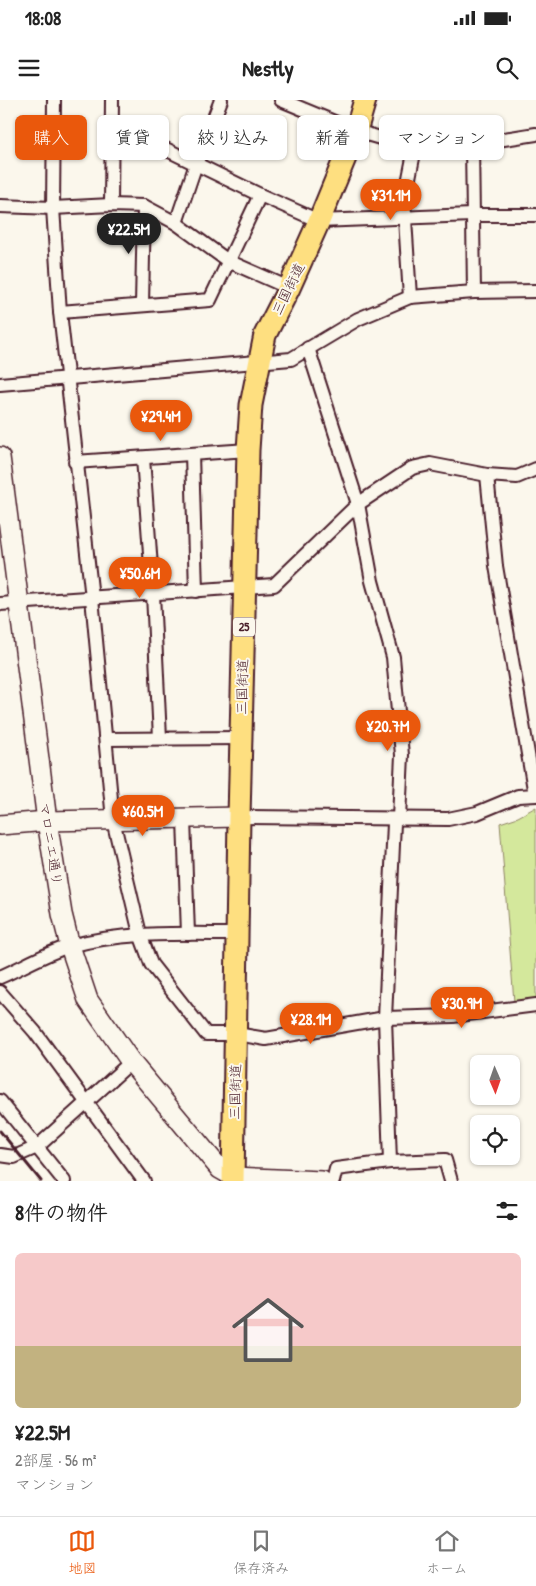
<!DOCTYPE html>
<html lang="ja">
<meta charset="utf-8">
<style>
body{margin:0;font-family:"Patrick Hand","Klee One",sans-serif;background:#f2f2f2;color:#222;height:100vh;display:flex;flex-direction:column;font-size:19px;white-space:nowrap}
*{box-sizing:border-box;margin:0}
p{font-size:16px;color:#767676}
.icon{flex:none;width:28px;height:28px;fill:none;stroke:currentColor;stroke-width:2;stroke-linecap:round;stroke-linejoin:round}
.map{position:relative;height:1081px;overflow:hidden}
.drawer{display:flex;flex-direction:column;background:#fff;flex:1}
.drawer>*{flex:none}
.guide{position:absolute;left:15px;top:15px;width:506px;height:45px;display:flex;gap:10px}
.needle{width:32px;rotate:178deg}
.controls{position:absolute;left:470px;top:955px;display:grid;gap:10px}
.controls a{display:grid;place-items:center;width:50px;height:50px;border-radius:8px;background:#fff;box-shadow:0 1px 4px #0004;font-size:25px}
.price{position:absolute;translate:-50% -42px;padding:0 11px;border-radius:18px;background:#ea580c;color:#fff;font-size:16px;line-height:32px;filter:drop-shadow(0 1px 2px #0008)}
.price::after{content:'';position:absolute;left:50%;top:30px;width:15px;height:11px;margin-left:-8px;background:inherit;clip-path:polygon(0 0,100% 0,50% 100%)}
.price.active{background:#222;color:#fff}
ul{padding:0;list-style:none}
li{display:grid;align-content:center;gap:10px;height:265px;padding:0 15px}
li+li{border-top:1px solid #e0e0e0}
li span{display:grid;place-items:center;height:155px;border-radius:8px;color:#555}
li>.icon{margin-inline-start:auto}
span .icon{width:90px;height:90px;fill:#fffc;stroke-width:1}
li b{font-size:21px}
h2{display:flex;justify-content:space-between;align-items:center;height:60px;padding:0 15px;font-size:21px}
.pill{padding:0 18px;border-radius:8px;background:#fff;box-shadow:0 1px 4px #0004;font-size:18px;line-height:45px}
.pill.active{background:#ea580c;color:#fff}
.status{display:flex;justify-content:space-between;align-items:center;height:35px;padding:0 25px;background:#fff;direction:ltr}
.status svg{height:14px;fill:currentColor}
header{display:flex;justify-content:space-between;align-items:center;height:65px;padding:0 15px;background:#fff;font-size:22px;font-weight:700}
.tab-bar{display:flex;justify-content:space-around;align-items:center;height:70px;border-top:1px solid #e0e0e0;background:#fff;font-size:14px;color:#767676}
.tab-bar a{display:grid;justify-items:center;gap:2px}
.tab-bar .active{color:#ea580c}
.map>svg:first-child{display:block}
.green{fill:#d4e89c;stroke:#8f8464}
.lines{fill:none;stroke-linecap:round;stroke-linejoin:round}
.street-casing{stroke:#4a1f2b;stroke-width:16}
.secondary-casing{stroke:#4a1f2b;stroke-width:22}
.primary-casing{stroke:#4a1f2b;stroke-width:25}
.street{stroke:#fbf7ec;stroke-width:12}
.secondary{stroke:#fbf7ec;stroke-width:19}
.primary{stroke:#fedf80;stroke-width:21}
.rail{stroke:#4a1f2b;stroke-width:3}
.labels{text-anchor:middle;stroke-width:4;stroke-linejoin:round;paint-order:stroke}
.shield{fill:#fbf7ec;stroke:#7f6065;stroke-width:1}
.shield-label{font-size:12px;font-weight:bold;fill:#4a1f2b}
.street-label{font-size:14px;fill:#4a1f2b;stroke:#fbf7ec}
</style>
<div class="status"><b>18:08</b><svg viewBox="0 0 49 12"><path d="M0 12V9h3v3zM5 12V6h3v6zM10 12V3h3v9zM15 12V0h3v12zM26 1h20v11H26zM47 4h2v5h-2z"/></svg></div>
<header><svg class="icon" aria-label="menu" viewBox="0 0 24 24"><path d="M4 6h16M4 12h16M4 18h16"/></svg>Nestly<svg class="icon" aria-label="search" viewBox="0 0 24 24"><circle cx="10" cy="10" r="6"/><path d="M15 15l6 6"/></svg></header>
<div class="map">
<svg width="536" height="1081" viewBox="0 0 536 1081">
<rect width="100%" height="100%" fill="#fbf7ec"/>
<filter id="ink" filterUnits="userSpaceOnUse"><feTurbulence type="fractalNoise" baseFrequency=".02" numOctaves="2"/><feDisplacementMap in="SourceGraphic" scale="10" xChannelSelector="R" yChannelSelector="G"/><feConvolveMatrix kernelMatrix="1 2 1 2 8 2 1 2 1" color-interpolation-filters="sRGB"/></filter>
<g filter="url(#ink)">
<polygon class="green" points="536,707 536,899 514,902 500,723 518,717"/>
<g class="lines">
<defs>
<g id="street">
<polyline points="54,0 53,108 60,212 92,498 113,720 140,834 151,864 206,934 237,934 266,939 385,918 453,916 536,905"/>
<polyline points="281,0 356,31 415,48 472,44 536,34"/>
<polyline points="111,40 147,40 260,95 319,121 472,115 536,115"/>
<polyline points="472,44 474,192"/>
<polyline points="111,105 112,0"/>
<polyline points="0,106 53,108 111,105 144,106 176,123 228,161 289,188"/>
<polyline points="176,123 196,64 221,0"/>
<polyline points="410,197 404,103 415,48"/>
<polyline points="142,205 144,106"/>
<polyline points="60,212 210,200 260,95"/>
<polyline points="308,248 358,404 372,481 393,557 402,655 399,718 394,723 385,918 390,1062"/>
<polyline points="0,284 291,259 358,219 410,197 474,192 536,191"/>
<polyline points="192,354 196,491"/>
<polyline points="143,358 153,494 160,638"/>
<polyline points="75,362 248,350"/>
<polyline points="487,375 496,466 535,695"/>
<polyline points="0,504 274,485 358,404 412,368 430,364 487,375 517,377 536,369"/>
<polyline points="106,639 241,638"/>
<polyline points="239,717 448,719 477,713 518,696 536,695"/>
<polyline points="184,719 188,834"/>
<path d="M0,877C23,867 46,853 70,846C124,831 181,834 237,834"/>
<polyline points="0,892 35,932 144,1081"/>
<polyline points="0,1001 64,1081"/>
<polyline points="0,1055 14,1057 37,1047 131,962"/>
<polyline points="333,1081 336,1069 390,1062 445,1060 451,1081"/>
</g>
<g id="secondary">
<polyline points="0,357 47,721 62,814 70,846 88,900 131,962 220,1069 234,1077 322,1081"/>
<polyline points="0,725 47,721 239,717"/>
</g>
<polyline id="primary" points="233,1081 239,717 248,350 251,305 265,235 289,188 319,121 356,31 365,0"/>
</defs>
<use href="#street" class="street-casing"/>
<use href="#secondary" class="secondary-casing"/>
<use href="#primary" class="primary-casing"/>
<use href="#street" class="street"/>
<use href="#secondary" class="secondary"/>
<use href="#primary" class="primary"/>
<polyline class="rail" points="0,1031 41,1081"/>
</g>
</g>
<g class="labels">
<rect class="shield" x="233" y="517.5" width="22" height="19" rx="4"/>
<g class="shield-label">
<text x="244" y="531">25</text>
</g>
<g class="street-label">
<text transform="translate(288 189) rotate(-64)" y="5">三国街道</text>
<text transform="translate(242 587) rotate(-89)" y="5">三国街道</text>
<text transform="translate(51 744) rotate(81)" y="5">マロニエ通り</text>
<text transform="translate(235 992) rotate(-89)" y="5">三国街道</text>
</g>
</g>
</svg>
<div class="controls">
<a><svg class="needle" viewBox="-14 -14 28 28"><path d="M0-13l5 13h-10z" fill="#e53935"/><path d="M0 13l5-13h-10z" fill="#767676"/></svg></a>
<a><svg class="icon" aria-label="locate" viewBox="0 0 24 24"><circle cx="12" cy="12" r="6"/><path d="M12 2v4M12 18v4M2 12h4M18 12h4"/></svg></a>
</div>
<b class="price" style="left:391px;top:121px">¥31.1M</b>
<b class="price active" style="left:129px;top:155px">¥22.5M</b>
<b class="price" style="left:161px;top:342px">¥29.4M</b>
<b class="price" style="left:140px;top:499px">¥50.6M</b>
<b class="price" style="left:388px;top:652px">¥20.7M</b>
<b class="price" style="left:143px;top:737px">¥60.5M</b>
<b class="price" style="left:462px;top:929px">¥30.9M</b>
<b class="price" style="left:311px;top:945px">¥28.1M</b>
<div class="guide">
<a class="pill active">購入</a>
<a class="pill">賃貸</a>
<a class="pill">絞り込み</a>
<a class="pill">新着</a>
<a class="pill">マンション</a>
</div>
</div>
<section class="drawer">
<h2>8件の物件<svg class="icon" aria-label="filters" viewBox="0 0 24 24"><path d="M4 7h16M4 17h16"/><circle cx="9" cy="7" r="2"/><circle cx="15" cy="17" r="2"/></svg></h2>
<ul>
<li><span style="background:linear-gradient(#f6c9c9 60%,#c2b280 0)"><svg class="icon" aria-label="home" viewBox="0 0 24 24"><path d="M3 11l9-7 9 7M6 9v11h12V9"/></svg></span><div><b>¥22.5M</b><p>2部屋 · 56 m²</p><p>マンション</p></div></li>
</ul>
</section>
<nav class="tab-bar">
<a class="active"><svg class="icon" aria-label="map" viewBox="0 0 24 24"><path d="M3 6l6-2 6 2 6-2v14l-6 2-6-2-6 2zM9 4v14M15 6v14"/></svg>地図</a>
<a><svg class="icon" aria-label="saved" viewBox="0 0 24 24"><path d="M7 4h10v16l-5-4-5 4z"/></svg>保存済み</a>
<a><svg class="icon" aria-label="home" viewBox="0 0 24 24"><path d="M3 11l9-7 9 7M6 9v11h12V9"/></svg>ホーム</a>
</nav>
